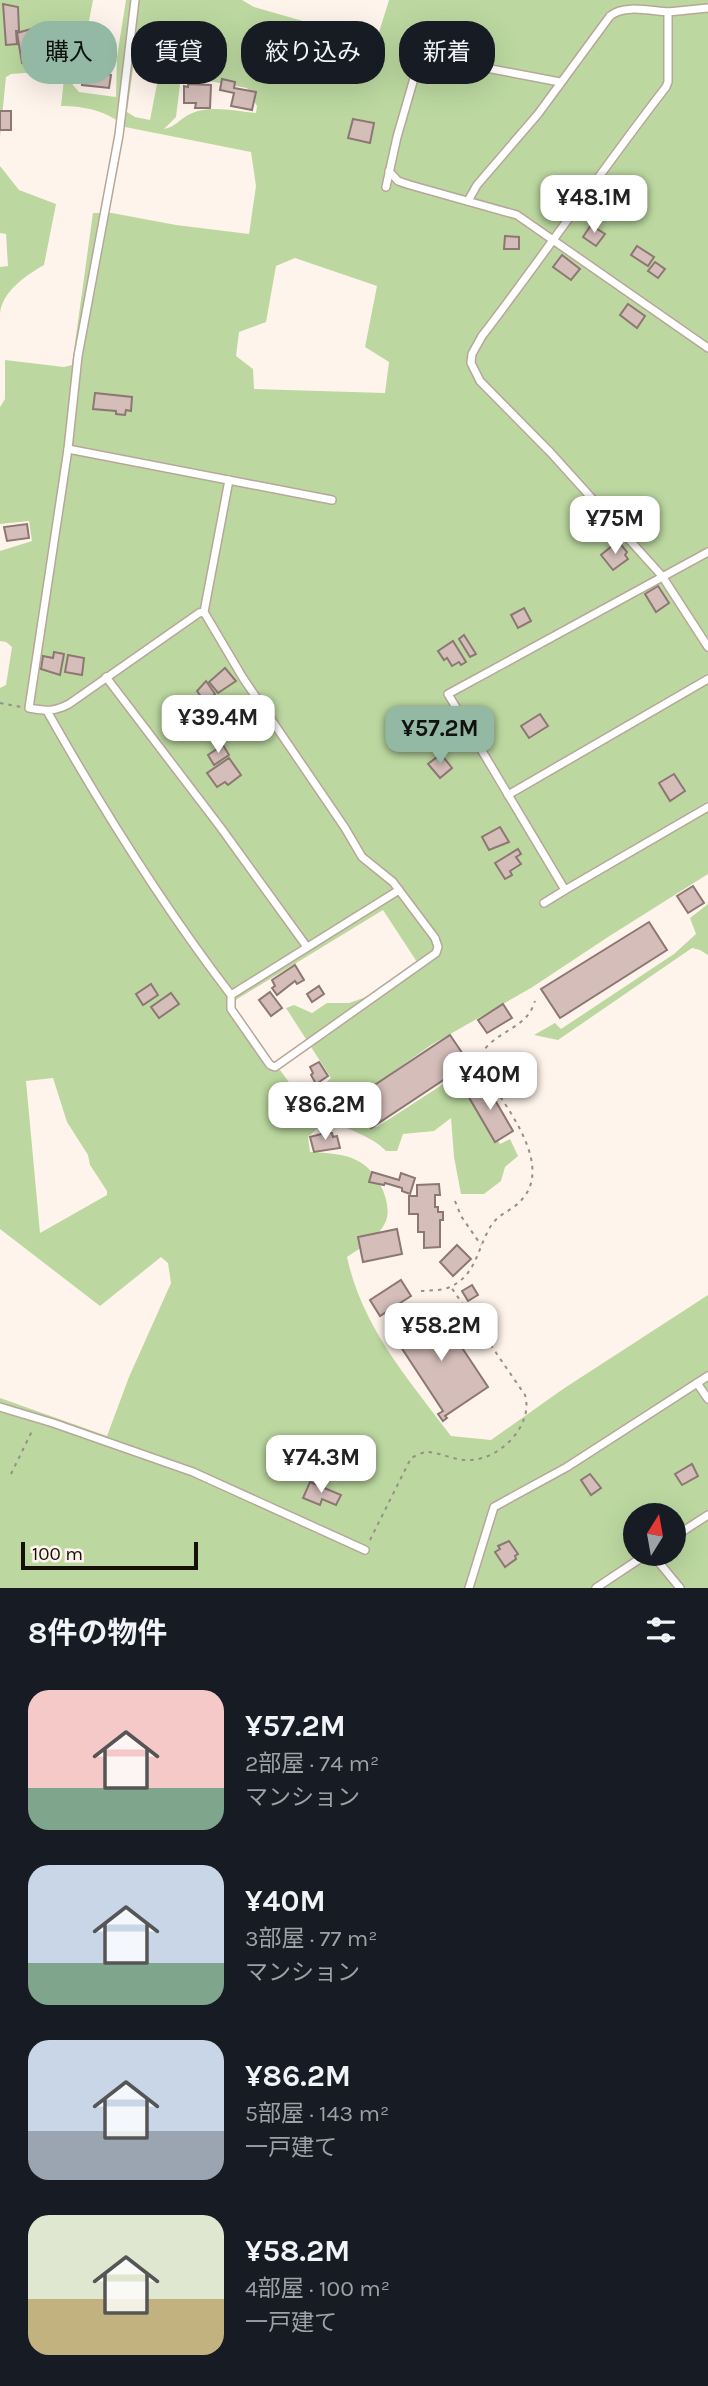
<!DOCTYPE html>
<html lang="ja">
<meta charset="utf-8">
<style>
body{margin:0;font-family:Karla,"Noto Sans JP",sans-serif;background:#20242c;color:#f1f3f6;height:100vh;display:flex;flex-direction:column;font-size:26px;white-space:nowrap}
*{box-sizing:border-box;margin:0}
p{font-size:23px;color:#9ea1a6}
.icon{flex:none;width:38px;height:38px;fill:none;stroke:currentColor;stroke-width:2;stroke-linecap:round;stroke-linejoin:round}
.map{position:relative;height:1588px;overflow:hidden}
.panel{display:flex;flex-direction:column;background:#171b24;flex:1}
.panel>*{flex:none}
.hud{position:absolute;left:21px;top:21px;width:667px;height:63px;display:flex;gap:14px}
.needle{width:46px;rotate:11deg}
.controls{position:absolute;left:623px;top:1503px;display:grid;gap:14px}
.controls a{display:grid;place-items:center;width:63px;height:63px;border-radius:50%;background:#171b24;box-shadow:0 7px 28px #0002;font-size:35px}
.scale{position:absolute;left:21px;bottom:18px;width:177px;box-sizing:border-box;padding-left:7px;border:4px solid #16100b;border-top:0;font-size:19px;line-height:24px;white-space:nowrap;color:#16100b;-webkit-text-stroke:5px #fff4eb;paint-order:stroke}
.price{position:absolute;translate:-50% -60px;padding:0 16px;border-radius:14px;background:#fff;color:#222;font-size:23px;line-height:46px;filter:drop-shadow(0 2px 4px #0008)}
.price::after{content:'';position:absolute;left:50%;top:42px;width:21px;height:16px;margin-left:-10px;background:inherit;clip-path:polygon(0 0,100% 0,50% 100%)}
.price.selected{background:#93b8a4;color:#111}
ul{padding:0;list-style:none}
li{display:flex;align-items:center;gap:21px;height:175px;padding:0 28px}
li span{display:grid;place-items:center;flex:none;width:196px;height:140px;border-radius:21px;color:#555}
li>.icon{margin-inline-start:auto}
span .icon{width:84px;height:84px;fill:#fffc;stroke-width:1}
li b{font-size:30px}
h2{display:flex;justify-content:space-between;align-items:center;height:84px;padding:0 28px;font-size:30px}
.tag{padding:0 24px;border-radius:28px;background:#171b24;box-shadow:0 7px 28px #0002;font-size:24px;line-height:63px}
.tag.selected{background:#93b8a4;color:#111}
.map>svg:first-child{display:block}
.green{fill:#bcd8a0;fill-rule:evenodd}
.building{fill:#d5beba;stroke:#8d7773;stroke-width:2}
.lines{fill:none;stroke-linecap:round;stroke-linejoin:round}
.service-casing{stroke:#b8a699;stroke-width:10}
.path{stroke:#988f88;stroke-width:2;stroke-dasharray:3.5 5;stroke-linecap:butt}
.service{stroke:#fff;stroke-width:7}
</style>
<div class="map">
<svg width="708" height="1588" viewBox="0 0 708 1588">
<rect width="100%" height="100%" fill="#fff4eb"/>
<g class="green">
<path d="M0,0H93L89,21L78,27L74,50L77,61L72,79L73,85L79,92L116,97L117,57L126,0H242L254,7L376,42L389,0H708V874L608,937L531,988L431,1045L349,1103L367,1126L377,1127L465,1070L470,1080L467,1087L500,1144L510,1139L518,1156L505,1167L501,1181L484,1194H461L454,1157L451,1118L434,1131L403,1134L397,1151H386C372,1136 346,1129 327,1119L308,1137L310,1152C327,1153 343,1153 358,1161C376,1169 396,1206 384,1225C377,1238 359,1249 347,1257C362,1327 409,1380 451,1436L491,1440L563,1389L708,1295V1588H0V1398L107,1436L129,1377L171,1283L168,1263L161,1257L100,1306L0,1229V688L6,685L12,647L6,642L0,641V551L32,541L29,521L0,524V407L5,399V360L64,367L72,365L93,213H112L176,225L249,234L256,186L251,152L125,127C108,111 84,106 61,106L65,70L11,74L6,77L0,137ZM136,48L155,50L161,63L150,120L135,117L127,112ZM181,76L247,88L257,106L256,113C235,111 208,104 188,115C179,120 175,127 164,129L176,117ZM295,258L377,286L365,347L389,362L385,393L254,389L253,369L236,356L239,332L266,322L276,266ZM383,910L417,962L369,996L349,1003H327L312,1013L294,1005L286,1008L331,1078L322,1086L334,1105L315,1118L280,1070L274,1072L266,1067L232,1017L234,1001ZM53,1078L67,1122L88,1155L90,1165L107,1191V1195L40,1233L26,1081ZM635,1516H674V1554H635Z"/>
<path d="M0,166L19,190L56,204L44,265C25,276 3,291 0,313V267L8,266L6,234L0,233Z"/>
<polygon points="708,904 708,955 700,950 692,948 558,1040 534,1035 555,1023 561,1029 674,954 696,934 690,918"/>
</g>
<g class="building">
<polygon points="3,4 18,7 19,31 16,31 17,44 6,45"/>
<polygon points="93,27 94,44 87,44 87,48 69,49 69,38 74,38 73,28"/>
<polygon points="31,29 35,43 44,40 48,53 35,56 36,60 22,63 17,33"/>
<polygon points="101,69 108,70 107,74 111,75 109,88 82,85 84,71 100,73"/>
<polygon points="222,79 235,82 234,88 256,92 252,110 231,106 234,93 220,90"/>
<polygon points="188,84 211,85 210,108 195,108 196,103 184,103 184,86 188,87"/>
<rect x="0" y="111" width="11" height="19"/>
<polygon points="353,119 374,123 370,143 348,138"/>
<polygon points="591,225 605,234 596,246 583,237"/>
<polygon points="505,236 519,237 519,249 504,249"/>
<polygon points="637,246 654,257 648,266 631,255"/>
<polygon points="562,255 580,269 571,280 553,267"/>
<polygon points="655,262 665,269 658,278 648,271"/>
<polygon points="628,304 645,316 637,328 620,315"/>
<polygon points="95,393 132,397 131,411 126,410 125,415 116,414 116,411 93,409"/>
<polygon points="27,524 29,538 7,541 4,527"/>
<polygon points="618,541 627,552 625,555 628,559 613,570 601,555"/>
<polygon points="658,586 669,603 656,612 645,594"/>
<polygon points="524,608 531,621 518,628 511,615"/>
<polygon points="464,635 476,654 470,657 459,639"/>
<polygon points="453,641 466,662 461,665 459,662 452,666 447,658 444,660 438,651"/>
<polygon points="54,652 64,654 60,675 41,669 43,656 53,658"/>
<polygon points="68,655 84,658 82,675 65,672"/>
<polygon points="225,668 236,681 218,693 209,682"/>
<polygon points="206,681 215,694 205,702 197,691"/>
<polygon points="540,714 548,726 529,738 521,726"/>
<polygon points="223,745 229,755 214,765 208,755"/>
<polygon points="441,754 452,768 440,778 428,764"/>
<polygon points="229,758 241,775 228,785 225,782 217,787 207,773"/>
<polygon points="674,774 685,791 670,801 659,783"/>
<polygon points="500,827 509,842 489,850 482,837"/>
<polygon points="518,849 521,854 516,857 521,864 510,871 512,875 505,879 495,863"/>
<polygon points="693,886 704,903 688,913 677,896"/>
<polygon points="649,922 667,950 560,1018 541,989"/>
<polygon points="295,965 304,980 297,984 295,981 277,995 272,988 275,986 272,980"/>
<polygon points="151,984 158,995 143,1005 136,994"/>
<polygon points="319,986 324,994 312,1002 307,994"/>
<polygon points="270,992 282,1008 271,1016 259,1000"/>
<polygon points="171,993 179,1004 159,1018 151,1007"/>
<polygon points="503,1004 512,1018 487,1033 478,1020"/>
<polygon points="450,1035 469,1063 371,1128 352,1100"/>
<polygon points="319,1062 328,1076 316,1084 311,1075 313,1073 310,1067"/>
<polygon points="485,1083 513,1131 495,1142 467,1094"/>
<polygon points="325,1133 332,1133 333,1137 337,1136 340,1148 314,1152 310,1137"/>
<polygon points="372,1172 399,1180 401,1173 415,1178 410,1194 402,1191 402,1188 385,1183 384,1185 369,1182"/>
<polygon points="439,1184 440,1195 435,1195 435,1207 438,1207 438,1212 443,1212 443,1220 440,1220 440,1247 424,1248 424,1232 418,1232 418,1214 409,1214 409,1196 417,1196 417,1185"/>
<polygon points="397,1229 402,1254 363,1262 358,1237"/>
<polygon points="457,1245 471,1259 453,1276 440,1262"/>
<polygon points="401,1280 411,1296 380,1316 370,1300"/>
<polygon points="472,1285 478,1295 468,1301 462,1291"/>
<polygon points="437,1310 488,1387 445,1416 447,1418 443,1421 438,1414 443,1411 395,1338"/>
<polygon points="692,1464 698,1476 682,1485 675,1474"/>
<polygon points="590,1474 601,1488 591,1495 581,1480"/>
<polygon points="310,1482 341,1495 336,1505 322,1499 320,1505 303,1498"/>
<polygon points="509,1541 518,1554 515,1556 516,1559 505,1567 495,1552 500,1549 498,1546"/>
</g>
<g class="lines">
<defs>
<g id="service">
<path d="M135,0L119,135L78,356L68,449L29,708C45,711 54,712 69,704L199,613L204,612"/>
<path d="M708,8L668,12V82L666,87C603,168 545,254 482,336L472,354L471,363L480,381L551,453L662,576L708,647"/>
<polyline points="389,171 398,181 410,185 517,215 708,348"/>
<polyline points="386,187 397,137 417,68 428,57 560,82"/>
<path d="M468,201L477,185L538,114L610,16C624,4 651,11 668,12"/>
<polyline points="68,449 332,500"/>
<polyline points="708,552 448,694 565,890 708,807"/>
<polyline points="106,677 221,828 307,947"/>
<path d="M47,711C103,810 162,905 231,995V1009L270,1065L275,1067L436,953L438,947L435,938L393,882L362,857L345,828L243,678L204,612L229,480"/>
<polyline points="508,795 708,679"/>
<polyline points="544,903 565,890"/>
<polyline points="231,995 399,890"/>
<polyline points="697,1383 708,1399"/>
<polyline points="0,1407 53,1423 193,1472 365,1550"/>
<polyline points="674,1537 708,1515"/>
<polyline points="652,1554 680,1588"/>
<polyline points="469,1588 494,1507 567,1467 708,1376"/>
<polyline points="596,1588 647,1554"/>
</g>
</defs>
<use href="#service" class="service-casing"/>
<g class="path">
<polyline points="0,703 21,707"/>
<polyline points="455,1201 461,1216 481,1245"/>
<path d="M421,1291C430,1290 444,1291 452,1286C474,1275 477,1253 487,1233C497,1211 511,1214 524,1197C553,1160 500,1099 481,1068C475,1041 513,1033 527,1016C531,1012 533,1006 535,1001"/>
<polyline points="11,1474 33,1429"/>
<path d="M370,1540L411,1458C415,1456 421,1453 426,1452C440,1452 455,1461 469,1460C500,1460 534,1425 525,1395L451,1287"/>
</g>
<use href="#service" class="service"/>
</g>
</svg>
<div class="controls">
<a><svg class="needle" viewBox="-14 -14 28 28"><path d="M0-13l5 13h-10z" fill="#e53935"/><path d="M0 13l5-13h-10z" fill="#9ea1a6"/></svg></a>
</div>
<div class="scale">100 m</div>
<b class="price" style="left:594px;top:235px">¥48.1M</b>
<b class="price" style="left:615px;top:556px">¥75M</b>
<b class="price" style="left:218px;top:755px">¥39.4M</b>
<b class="price selected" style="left:440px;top:766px">¥57.2M</b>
<b class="price" style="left:490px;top:1112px">¥40M</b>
<b class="price" style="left:325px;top:1142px">¥86.2M</b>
<b class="price" style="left:441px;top:1363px">¥58.2M</b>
<b class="price" style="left:321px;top:1495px">¥74.3M</b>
<div class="hud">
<a class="tag selected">購入</a>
<a class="tag">賃貸</a>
<a class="tag">絞り込み</a>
<a class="tag">新着</a>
</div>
</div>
<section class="panel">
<h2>8件の物件<svg class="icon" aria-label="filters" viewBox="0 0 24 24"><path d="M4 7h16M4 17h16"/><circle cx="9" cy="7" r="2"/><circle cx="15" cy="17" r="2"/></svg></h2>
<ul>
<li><span style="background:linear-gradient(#f6c9c9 70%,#7fa58c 0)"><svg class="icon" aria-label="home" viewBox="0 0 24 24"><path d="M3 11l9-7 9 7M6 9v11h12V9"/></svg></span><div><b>¥57.2M</b><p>2部屋 · 74 m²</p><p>マンション</p></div></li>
<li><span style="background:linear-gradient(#c9d6e8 70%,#7fa58c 0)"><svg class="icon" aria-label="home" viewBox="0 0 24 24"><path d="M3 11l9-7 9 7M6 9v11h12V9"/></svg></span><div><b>¥40M</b><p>3部屋 · 77 m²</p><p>マンション</p></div></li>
<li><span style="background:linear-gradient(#c9d6e8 65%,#9aa5b1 0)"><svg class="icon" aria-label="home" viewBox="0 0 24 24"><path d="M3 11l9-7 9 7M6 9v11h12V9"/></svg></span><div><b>¥86.2M</b><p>5部屋 · 143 m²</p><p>一戸建て</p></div></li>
<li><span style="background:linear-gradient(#dfe7d0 60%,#c2b280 0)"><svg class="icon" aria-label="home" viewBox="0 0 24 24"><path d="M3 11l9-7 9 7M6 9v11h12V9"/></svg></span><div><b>¥58.2M</b><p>4部屋 · 100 m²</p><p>一戸建て</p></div></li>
</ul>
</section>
